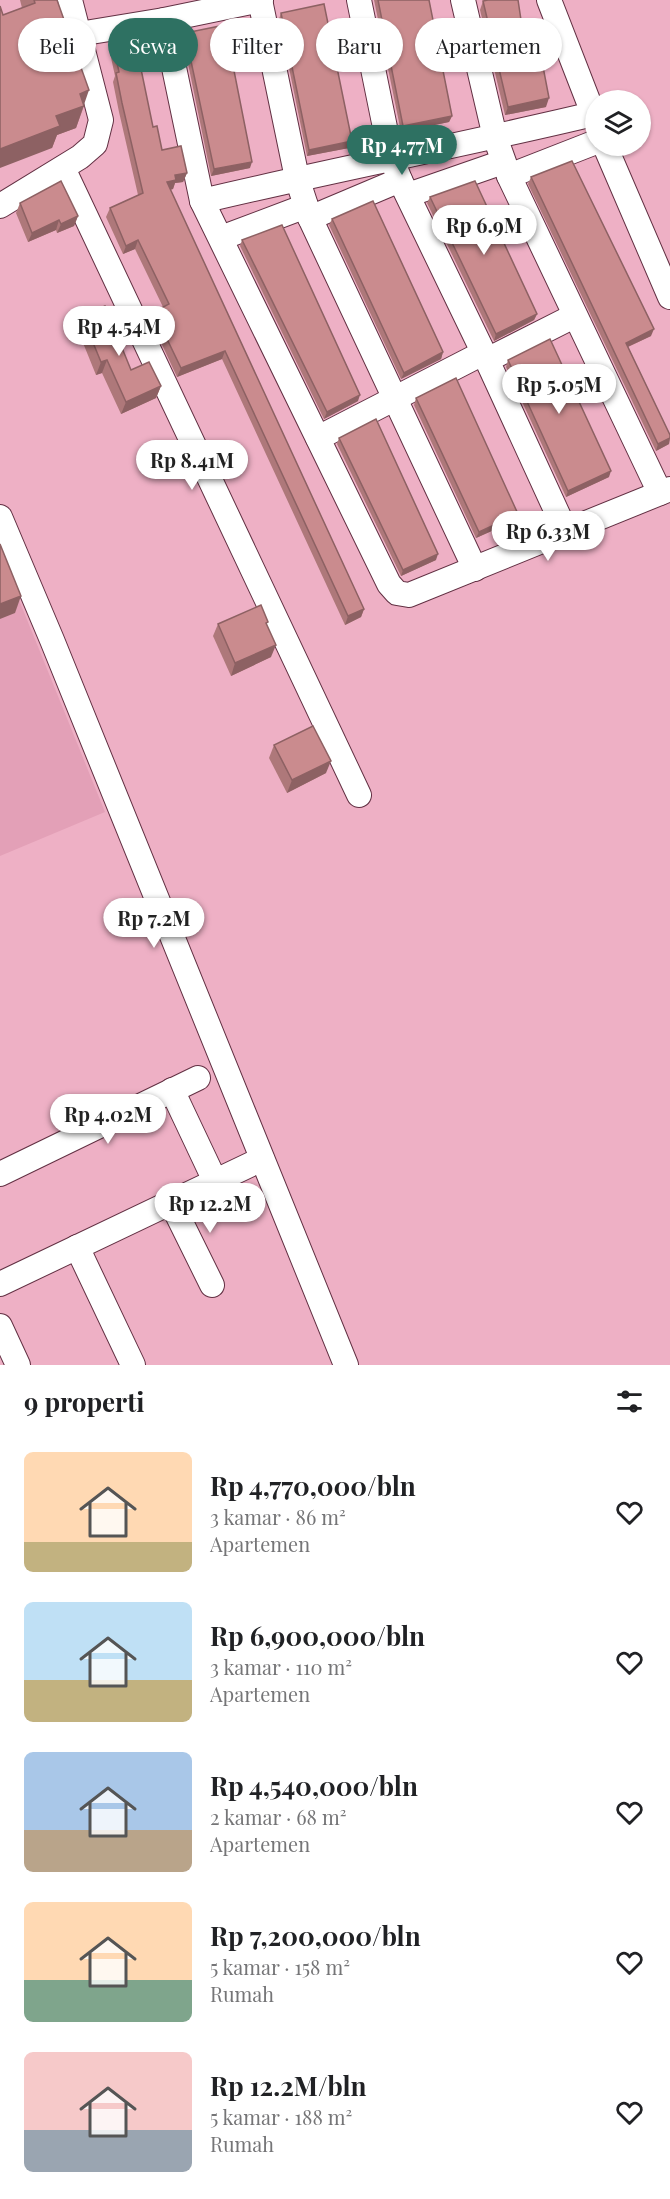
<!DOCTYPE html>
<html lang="id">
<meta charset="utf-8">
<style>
body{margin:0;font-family:"Playfair Display",serif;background:#f6f6f6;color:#202124;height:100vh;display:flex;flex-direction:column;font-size:22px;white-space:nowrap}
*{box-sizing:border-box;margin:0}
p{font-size:20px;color:#757577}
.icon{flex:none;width:33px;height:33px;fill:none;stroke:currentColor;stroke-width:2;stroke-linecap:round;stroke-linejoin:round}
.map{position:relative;height:1365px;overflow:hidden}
.drawer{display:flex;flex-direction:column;background:#fff;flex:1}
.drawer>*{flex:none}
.banner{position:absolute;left:18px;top:18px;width:634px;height:54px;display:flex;gap:12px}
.fabs{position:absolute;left:585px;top:90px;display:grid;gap:12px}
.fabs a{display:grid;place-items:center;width:66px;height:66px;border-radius:50%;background:#fff;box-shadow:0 2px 4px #0004;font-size:30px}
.price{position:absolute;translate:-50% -51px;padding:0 14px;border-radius:21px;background:#fff;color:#222;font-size:20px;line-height:39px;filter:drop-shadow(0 2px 3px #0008)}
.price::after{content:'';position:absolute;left:50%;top:36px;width:18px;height:14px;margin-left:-9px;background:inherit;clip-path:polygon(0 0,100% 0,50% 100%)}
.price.selected{background:#2e7162;color:#fff}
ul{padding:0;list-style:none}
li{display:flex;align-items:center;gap:18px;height:150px;padding:0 24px}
li span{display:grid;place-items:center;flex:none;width:168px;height:120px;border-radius:9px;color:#555}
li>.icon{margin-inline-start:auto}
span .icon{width:72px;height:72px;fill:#fffc;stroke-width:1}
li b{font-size:26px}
h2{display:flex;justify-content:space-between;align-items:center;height:72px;padding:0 24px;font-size:26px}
.pill{padding:0 21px;border-radius:27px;background:#fff;box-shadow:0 2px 4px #0004;font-size:21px;line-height:54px}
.pill.selected{background:#2e7162;color:#fff}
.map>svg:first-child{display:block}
.built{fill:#e3a0b7}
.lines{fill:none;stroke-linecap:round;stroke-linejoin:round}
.street-casing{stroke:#623043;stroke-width:26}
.street{stroke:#fff;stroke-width:24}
.wall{fill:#ae787a}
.shaded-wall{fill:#8d6163}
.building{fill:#ca8b8e;stroke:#8d6163;stroke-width:1.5}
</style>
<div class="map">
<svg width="670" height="1365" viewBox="0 0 670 1365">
<rect width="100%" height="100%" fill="#eeb0c5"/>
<polygon class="built" points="0,553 105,812 0,856"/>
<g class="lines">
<defs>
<g id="street">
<polyline points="260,0 297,178 310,218 475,569"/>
<polyline points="359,0 391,157 400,180 487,360 566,532"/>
<polyline points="463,0 495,137 509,176 660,493"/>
<polyline points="549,0 596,121"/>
<polyline points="164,20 202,201 389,584 397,593 409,595 670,489"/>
<polyline points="79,34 164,20 261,0"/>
<polyline points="605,146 670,297"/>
<polyline points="63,168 359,795"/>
<polyline points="509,176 596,142"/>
<polyline points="408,195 503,162"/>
<path d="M202,201C332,170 463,145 593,114"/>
<polyline points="0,206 80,157 95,144 101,120 70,0"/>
<polyline points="310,218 400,180"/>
<polyline points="221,238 306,206"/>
<polyline points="487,360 574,316"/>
<polyline points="318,438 483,353"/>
<polyline points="0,517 52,640 346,1365"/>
<polyline points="172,1090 215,1181"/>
<polyline points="0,1174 198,1078"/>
<polyline points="171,1202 212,1285"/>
<polyline points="77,1247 133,1365"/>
<polyline points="0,1284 262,1159"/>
<polyline points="0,1326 18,1365"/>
</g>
</defs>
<use href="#street" class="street-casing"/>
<use href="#street" class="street"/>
</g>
<g class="wall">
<polygon points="20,0 57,0 84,106 76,128 57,135 52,148 3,15 22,8"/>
<polygon points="374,0 429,0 452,116 449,122 401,132"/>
<polygon points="483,1 523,33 546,107 505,115 480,10"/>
<polygon points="281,13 349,148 307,156 279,19"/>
<polygon points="185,33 250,168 211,176 183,39"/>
<polygon points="113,44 153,127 162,150 187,173 183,182 175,183 173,189 170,190 364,609 361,617 345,625 222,359 177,377 151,321 154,312 163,307 135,249 123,254 106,217 110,208 138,195 119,112 113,82 115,76 110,53"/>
<polygon points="531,177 651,336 628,347 670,435 669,444 656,451 528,184"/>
<polygon points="430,197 537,314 534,320 494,341 427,203"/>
<polygon points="20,203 78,216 74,226 57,233 56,230 28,242 16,213"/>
<polygon points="332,219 443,352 441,359 401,379 329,225"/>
<polygon points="242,240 358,401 324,419 240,246"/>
<polygon points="82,316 131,370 161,386 156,398 121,414 102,373 96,375 77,328"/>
<polygon points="508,360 609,477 566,497 506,367"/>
<polygon points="416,398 518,514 516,520 476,538 414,405"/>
<polygon points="339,438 436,560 401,576 337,444"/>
<polygon points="218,624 267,626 271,657 231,676 213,636"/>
<polygon points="274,745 326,773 287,793 269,758"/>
</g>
<g class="shaded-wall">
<polygon points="89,90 76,128 57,135 52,148 0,168 0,149 56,116 80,94"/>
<polygon points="549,98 546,107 505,115 508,107"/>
<polygon points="452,116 449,122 401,132 403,126"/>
<polygon points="352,141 349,148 307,156 309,150"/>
<polygon points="252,162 250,168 211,176 214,169"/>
<polygon points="187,173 183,182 175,183 173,189 164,191 167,182 175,175"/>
<polygon points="78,216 74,226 57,233 61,224"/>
<polygon points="59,220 56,230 28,242 32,233"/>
<polygon points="138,240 135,249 123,254 126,246"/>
<polygon points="537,314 534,320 494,341 496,334"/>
<polygon points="654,329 651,336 623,349 626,343"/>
<polygon points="225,351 222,359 177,377 181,368"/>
<polygon points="443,352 441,359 401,379 404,373"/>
<polygon points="107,360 102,373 96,375 101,362"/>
<polygon points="161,386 156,398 121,414 126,402"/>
<polygon points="360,395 358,401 324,419 327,412"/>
<polygon points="670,438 669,444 656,451 658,444"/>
<polygon points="611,471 609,477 566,497 568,491"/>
<polygon points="518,514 516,520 476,538 479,532"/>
<polygon points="438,554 436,560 401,576 403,570"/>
<polygon points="21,596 15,613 0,619 0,604"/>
<polygon points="364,609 361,617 345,625 348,616"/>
<polygon points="276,645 271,657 231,676 235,663"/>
<polygon points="331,761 326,773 287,793 292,780"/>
</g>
<g class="building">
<polygon points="34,0 57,0 89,90 80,94 84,106 56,116 60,126 0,149 0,6 3,15 35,3"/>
<polygon points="378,0 429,0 452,116 403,126"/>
<polygon points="488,0 518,0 523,33 536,30 549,98 508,107 483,1"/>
<polygon points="324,4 352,141 309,150 281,13"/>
<polygon points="225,25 252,162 214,169 185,33"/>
<polygon points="135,40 153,127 157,126 162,150 181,146 187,173 175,175 176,180 167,182 364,609 348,616 225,351 181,368 154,312 169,304 138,240 126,246 110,208 143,193 122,103 116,73 119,72 113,44"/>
<polygon points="572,161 654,329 626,343 670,435 670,438 658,444 531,177"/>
<polygon points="61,181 78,216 61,224 59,220 32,233 20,203"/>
<polygon points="475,181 537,314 496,334 430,197"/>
<polygon points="373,201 443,352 404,373 332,219"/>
<polygon points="282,225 360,395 327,412 242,240"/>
<polygon points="105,306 131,370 149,362 161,386 126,402 107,360 101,362 82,316"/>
<polygon points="550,339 611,471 568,491 508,360"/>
<polygon points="456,378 518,514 479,532 416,398"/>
<polygon points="376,419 438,554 403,570 339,438"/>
<polygon points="0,544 21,596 0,604"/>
<polygon points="261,605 268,622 266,623 276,645 235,663 218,624"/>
<polygon points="313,726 331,761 292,780 274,745"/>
</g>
</svg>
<div class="fabs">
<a><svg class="icon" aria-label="layers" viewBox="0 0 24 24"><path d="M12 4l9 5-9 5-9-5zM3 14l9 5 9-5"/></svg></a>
</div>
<b class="price selected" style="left:402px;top:176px">Rp 4.77M</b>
<b class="price" style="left:484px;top:256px">Rp 6.9M</b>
<b class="price" style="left:119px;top:357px">Rp 4.54M</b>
<b class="price" style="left:559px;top:415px">Rp 5.05M</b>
<b class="price" style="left:192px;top:491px">Rp 8.41M</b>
<b class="price" style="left:548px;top:562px">Rp 6.33M</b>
<b class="price" style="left:154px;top:949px">Rp 7.2M</b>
<b class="price" style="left:108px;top:1145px">Rp 4.02M</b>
<b class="price" style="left:210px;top:1234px">Rp 12.2M</b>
<div class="banner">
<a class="pill">Beli</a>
<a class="pill selected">Sewa</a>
<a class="pill">Filter</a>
<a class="pill">Baru</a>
<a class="pill">Apartemen</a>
</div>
</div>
<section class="drawer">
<h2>9 properti<svg class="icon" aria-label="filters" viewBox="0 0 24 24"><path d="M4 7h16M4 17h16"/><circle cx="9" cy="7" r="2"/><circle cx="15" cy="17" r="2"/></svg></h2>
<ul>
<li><span style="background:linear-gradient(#ffd9b3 75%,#c2b280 0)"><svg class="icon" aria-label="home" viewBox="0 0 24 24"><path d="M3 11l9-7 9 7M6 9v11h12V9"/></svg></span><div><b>Rp 4,770,000/bln</b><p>3 kamar · 86 m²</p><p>Apartemen</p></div><svg class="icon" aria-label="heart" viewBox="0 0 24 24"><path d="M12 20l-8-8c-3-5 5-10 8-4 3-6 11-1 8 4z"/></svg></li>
<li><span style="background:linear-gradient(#bfe0f5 65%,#c2b280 0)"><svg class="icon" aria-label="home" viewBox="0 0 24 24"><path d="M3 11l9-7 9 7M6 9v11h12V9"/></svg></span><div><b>Rp 6,900,000/bln</b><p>3 kamar · 110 m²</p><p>Apartemen</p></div><svg class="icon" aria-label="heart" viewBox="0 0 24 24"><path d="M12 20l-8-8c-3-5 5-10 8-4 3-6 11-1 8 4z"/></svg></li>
<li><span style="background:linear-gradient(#a9c7e8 65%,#b9a48a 0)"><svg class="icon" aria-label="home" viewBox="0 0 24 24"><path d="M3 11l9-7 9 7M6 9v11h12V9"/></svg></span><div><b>Rp 4,540,000/bln</b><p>2 kamar · 68 m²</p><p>Apartemen</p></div><svg class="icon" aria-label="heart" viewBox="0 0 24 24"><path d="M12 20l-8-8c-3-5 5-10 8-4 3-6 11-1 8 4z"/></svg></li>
<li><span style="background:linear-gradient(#ffd9b3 65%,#7fa58c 0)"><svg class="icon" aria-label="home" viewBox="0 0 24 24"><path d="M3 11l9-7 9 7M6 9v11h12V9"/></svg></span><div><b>Rp 7,200,000/bln</b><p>5 kamar · 158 m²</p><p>Rumah</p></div><svg class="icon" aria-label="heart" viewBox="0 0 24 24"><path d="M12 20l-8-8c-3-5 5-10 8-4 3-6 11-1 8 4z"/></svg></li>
<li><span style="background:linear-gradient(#f6c9c9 65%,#9aa5b1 0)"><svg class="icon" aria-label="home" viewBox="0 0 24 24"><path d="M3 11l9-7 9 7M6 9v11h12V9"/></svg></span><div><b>Rp 12.2M/bln</b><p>5 kamar · 188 m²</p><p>Rumah</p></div><svg class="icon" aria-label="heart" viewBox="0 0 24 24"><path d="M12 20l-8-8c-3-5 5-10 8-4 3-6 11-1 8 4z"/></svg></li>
</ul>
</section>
